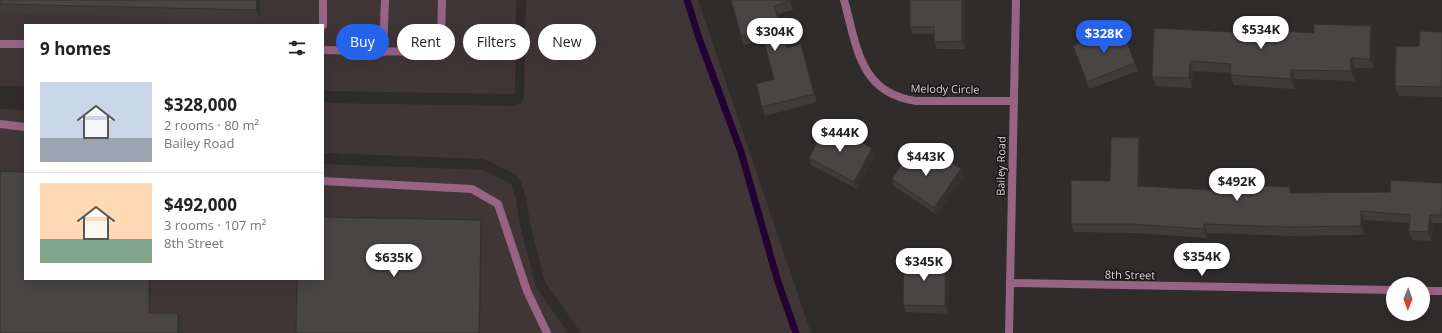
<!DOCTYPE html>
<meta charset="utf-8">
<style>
body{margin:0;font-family:"Open Sans",sans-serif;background:#f2f2f2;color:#222;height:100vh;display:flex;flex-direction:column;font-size:15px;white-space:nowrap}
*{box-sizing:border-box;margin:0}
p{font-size:13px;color:#767676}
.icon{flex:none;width:22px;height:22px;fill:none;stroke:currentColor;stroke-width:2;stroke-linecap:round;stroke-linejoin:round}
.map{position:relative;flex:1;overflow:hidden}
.sheet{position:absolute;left:24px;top:24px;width:300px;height:256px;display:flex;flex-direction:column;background:#fff;border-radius:0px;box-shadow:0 4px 16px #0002}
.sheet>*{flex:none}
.top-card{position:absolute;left:336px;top:24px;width:380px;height:36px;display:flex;gap:8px}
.needle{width:26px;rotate:181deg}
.tools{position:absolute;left:1386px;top:277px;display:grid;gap:8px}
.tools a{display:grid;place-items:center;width:44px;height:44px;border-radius:50%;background:#fff;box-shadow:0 4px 16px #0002;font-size:20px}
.price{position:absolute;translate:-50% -34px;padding:0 9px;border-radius:14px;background:#fff;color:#222;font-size:13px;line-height:26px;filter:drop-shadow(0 1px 2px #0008)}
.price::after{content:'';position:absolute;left:50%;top:24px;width:12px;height:9px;margin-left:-6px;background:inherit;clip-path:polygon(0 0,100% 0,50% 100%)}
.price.selected{background:#2563eb;color:#fff}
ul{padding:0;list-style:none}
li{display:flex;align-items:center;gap:12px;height:100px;padding:0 16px}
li+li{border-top:1px solid #e0e0e0}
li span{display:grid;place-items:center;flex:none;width:112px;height:80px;border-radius:0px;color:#555}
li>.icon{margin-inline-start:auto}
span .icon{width:48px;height:48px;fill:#fffc;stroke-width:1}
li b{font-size:17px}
h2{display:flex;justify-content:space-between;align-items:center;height:48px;padding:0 16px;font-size:17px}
.chip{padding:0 14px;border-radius:18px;background:#fff;box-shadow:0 4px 16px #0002;font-size:14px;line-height:36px}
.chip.selected{background:#2563eb;color:#fff}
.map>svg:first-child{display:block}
.built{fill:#403637}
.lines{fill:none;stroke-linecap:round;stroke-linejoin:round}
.stream{stroke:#220231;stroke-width:7}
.service{stroke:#986483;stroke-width:8}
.minor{stroke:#986483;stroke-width:8}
.wall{fill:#3f3b3a}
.shaded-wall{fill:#333030}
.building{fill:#494544;stroke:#333030}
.labels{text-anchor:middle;stroke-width:3;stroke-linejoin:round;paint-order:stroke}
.street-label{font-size:11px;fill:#dbd8d8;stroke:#161515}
</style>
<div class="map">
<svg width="1442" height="333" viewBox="0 0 1442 333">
<rect width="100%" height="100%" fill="#302c2c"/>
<g class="built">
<polygon points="0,0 516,0 515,94 323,91 323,25 25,25 25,86 0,86"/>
<polygon points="526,0 698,0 811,333 581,333 545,282 530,223 526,197 520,180 515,174 484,159 323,153 323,103 515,106 520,104 524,98"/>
<polygon points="0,109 25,110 25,279 323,279 323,164 484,170 511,184 516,199 520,226 536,287 568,333 0,333"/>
</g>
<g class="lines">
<polyline class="stream" points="687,0 699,38 741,152 778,282 796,333"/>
<g class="service">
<polyline points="323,25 323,0"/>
<polyline points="0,44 25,44"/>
<polyline points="323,50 423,52 436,48 441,37 442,0"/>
<polyline points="383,52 385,0"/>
<polyline points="0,124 25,127"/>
<polyline points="323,181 472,189 498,204 527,291 547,333"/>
</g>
<g class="minor">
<path d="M844,0C857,46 859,93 916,101H1013"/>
<polyline points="1010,283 1393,290"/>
<polyline points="1423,291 1442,291"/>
<polyline points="1009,333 1016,0"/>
</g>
</g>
<g class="wall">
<polygon points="0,0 260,0 260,19 0,14"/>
<polygon points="731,0 790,0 793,10 778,14 787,48 801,44 804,53 817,102 765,116 762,107 774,79 764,39 744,45 741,36"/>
<polygon points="965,1 965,49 937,49 934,42 934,34 913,34 910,27"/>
<polygon points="1121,27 1138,71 1089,89 1073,46"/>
<polygon points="1233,32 1314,33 1375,35 1374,68 1355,68 1355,81 1295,79 1294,89 1234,85 1230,75 1230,73 1193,71 1192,88 1156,86 1152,77"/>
<polygon points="1442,32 1442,97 1399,96 1395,86"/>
<polygon points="1139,138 1142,146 1141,186 1228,191 1246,185 1290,187 1292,193 1390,192 1442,183 1442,223 1433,223 1431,241 1412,240 1409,231 1409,223 1364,220 1364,235 1292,236 1207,233 1207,238 1134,233 1074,232 1071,224 1110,181"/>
<polygon points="875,155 857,189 811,165 809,158"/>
<polygon points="932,165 964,177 937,215 894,186 892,179"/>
<polygon points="946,259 949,267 948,314 906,312 903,305"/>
</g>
<g class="shaded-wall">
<polygon points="257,0 260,0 260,19 256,10"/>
<polygon points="962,0 965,0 965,49 962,41"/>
<polygon points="774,6 778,14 790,57 787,48"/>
<polygon points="1371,26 1375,35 1374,68 1370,59"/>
<polygon points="801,44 804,53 817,102 814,94"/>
<polygon points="1351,58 1355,68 1355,81 1351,71"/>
<polygon points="1190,61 1193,71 1192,88 1189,78"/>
<polygon points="1291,70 1295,79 1294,89 1291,79"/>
<polygon points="1139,138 1142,146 1141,194 1138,186"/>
<polygon points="872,148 875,155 857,189 854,182"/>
<polygon points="961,169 964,177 937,215 934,208"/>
<polygon points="1361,211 1364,220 1364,235 1361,226"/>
<polygon points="1430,215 1433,223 1431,241 1428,232"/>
<polygon points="481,220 482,224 480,333 479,333"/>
<polygon points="1204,224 1207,233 1207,238 1204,229"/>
<polygon points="946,259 949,267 948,314 945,306"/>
<polygon points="149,279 151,279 150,317 149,313"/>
<polygon points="178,313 180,317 179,333 178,333"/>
</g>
<g class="building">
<polygon points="0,0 257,0 256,10 0,4"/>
<polygon points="731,0 790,0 790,1 774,6 787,48 801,44 814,94 762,107 756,84 774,79 761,30 741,36"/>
<polygon points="910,0 962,0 962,41 934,42 934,27 910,27"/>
<polygon points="1314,24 1371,26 1370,59 1351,58 1351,71 1291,70 1291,79 1230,75 1231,64 1190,61 1189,78 1152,77 1154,28 1233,32 1233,28 1314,33"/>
<polygon points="1121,27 1135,63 1087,82 1073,46"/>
<polygon points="1420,31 1442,32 1442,87 1395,86 1396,46 1419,46"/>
<polygon points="826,124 872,148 854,182 809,158"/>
<polygon points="1111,137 1139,138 1138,186 1228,191 1228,182 1245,183 1245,185 1290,187 1290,193 1390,192 1391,180 1442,183 1442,215 1430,215 1428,232 1409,231 1410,215 1361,211 1361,226 1289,227 1204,224 1204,229 1131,224 1071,224 1071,180 1110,181"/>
<polygon points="911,150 932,165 939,154 961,169 934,208 892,179"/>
<polygon points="0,171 25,172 25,279 149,279 149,313 178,313 178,333 182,333 0,333"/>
<polygon points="323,217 481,220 479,333 296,333 297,279 323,279"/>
<polygon points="904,258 946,259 945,306 903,305"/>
</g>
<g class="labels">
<g class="street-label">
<text transform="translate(945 89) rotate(1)" y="4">Melody Circle</text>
<text transform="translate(1001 166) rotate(-89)" y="4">Bailey Road</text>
<text transform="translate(1130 275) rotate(1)" y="4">8th Street</text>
</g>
</g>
</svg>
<div class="tools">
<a><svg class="needle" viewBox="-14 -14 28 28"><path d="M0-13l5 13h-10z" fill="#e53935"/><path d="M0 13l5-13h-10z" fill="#767676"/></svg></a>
</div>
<b class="price" style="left:1261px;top:50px">$534K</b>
<b class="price" style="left:775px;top:52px">$304K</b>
<b class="price selected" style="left:1104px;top:54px">$328K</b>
<b class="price" style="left:840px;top:153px">$444K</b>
<b class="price" style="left:926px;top:177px">$443K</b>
<b class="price" style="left:1237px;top:202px">$492K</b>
<b class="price" style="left:1202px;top:277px">$354K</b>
<b class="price" style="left:394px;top:278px">$635K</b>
<b class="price" style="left:924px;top:282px">$345K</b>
<div class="top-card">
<a class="chip selected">Buy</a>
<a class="chip">Rent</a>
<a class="chip">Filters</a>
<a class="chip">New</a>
</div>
<section class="sheet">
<h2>9 homes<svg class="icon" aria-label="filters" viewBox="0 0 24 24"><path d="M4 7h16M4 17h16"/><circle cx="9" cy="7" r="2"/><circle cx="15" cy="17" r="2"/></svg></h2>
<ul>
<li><span style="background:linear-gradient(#c9d6e8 70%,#9aa5b1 0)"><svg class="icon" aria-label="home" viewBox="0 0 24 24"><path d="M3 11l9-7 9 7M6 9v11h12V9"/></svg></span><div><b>$328,000</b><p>2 rooms · 80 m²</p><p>Bailey Road</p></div></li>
<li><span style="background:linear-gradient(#ffd9b3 70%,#7fa58c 0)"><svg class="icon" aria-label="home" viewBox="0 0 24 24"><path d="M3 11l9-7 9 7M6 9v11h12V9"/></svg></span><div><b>$492,000</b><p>3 rooms · 107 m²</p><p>8th Street</p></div></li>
</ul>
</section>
</div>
